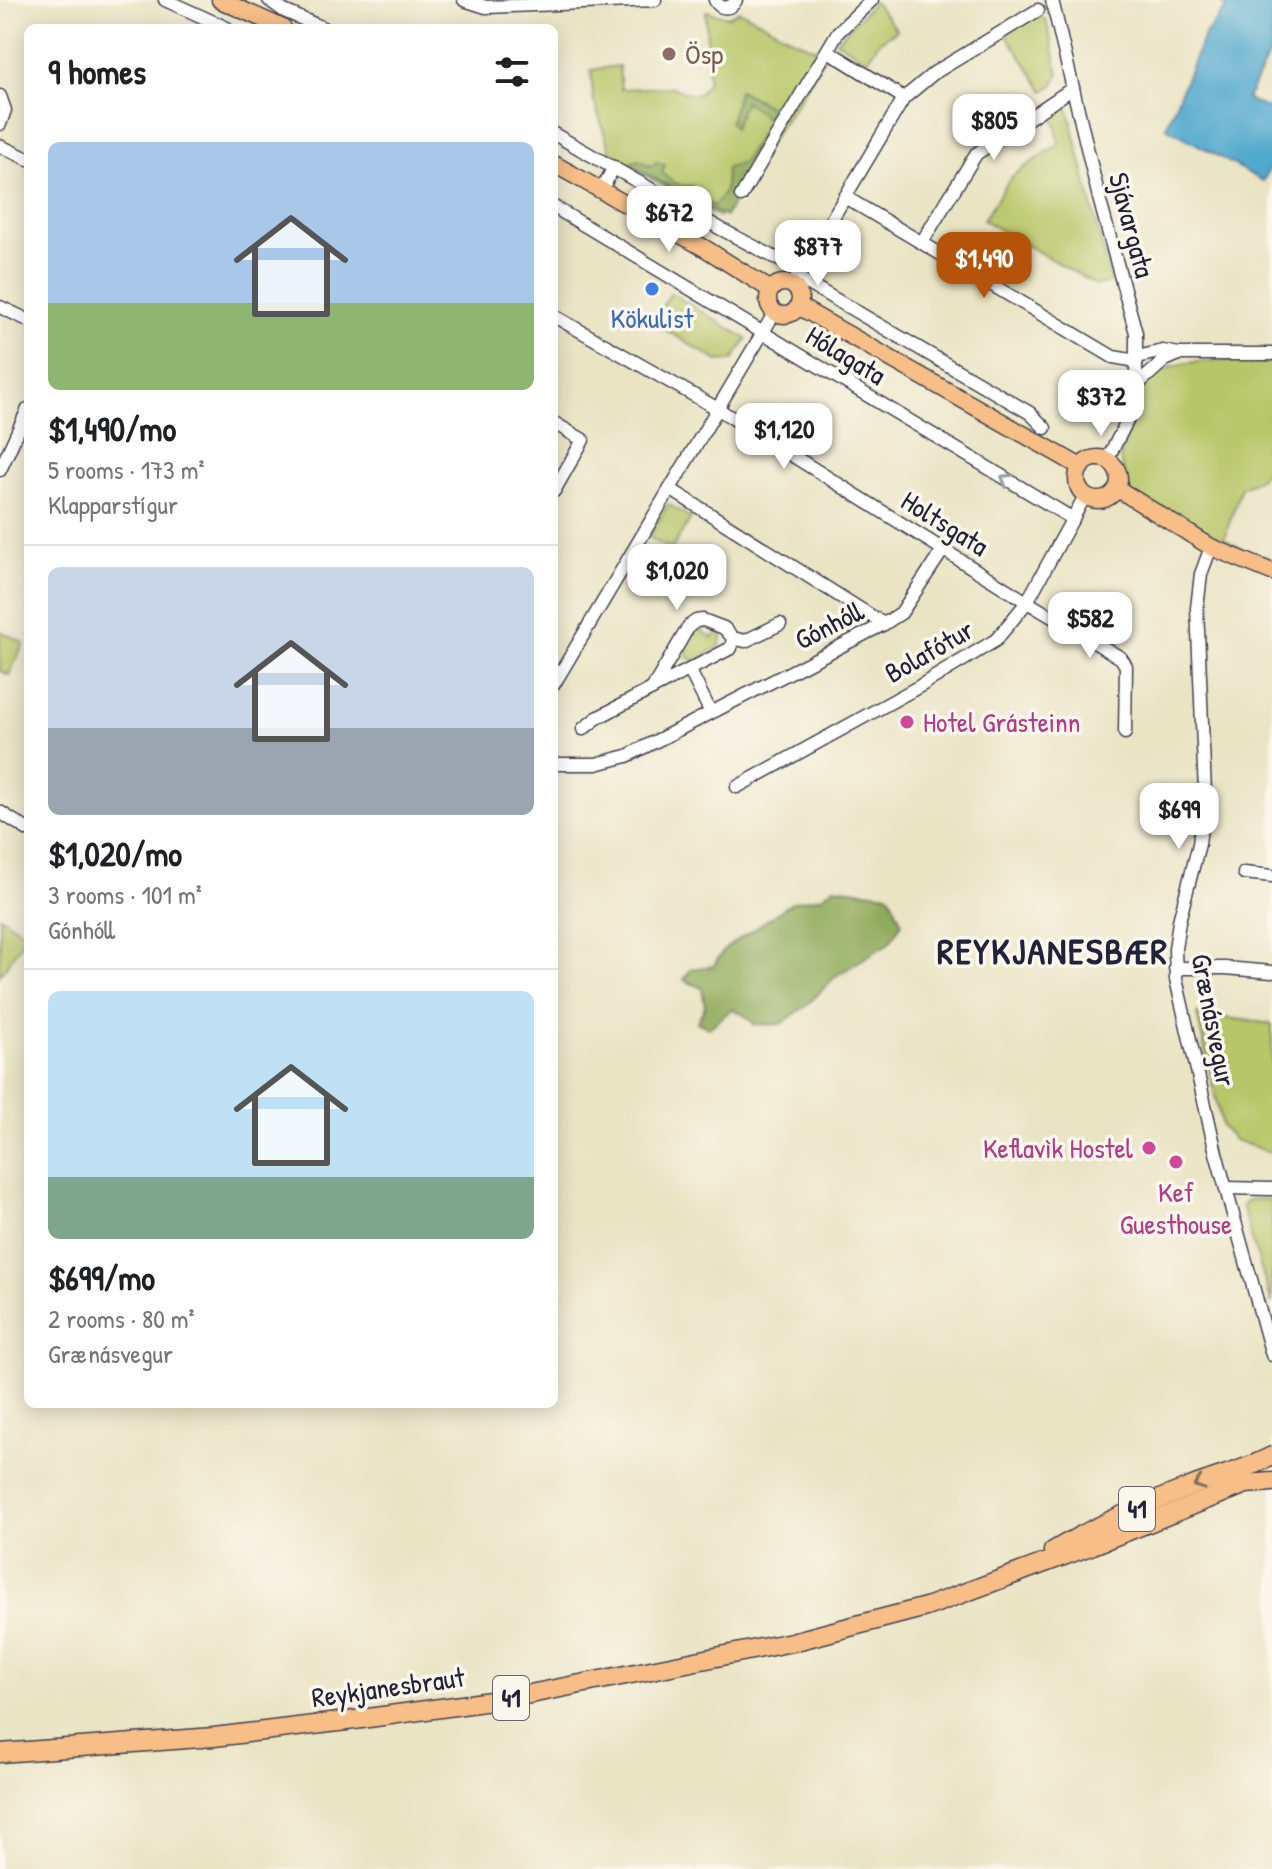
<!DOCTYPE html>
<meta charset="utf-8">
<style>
body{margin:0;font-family:"Patrick Hand",sans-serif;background:#f6f6f6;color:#202124;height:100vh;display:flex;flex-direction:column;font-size:30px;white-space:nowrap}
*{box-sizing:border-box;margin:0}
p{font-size:26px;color:#757577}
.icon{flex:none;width:44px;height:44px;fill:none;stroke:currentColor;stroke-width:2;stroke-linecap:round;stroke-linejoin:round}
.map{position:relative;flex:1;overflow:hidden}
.sheet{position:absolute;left:24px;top:24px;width:534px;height:1384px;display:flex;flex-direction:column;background:#fff;border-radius:12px;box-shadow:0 4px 20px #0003}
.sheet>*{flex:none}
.price{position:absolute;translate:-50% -68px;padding:0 18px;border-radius:16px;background:#fff;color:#222;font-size:26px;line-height:52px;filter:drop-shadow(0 2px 4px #0008)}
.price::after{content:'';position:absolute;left:50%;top:48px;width:24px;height:18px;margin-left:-12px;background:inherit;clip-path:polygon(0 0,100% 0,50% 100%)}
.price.current{background:#b45309;color:#fff}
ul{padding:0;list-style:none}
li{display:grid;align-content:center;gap:16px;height:424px;padding:0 24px}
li+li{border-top:2px solid #e0e0e0}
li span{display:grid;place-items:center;height:248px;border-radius:12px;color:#555}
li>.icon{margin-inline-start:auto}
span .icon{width:144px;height:144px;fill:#fffc;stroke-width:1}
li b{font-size:34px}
h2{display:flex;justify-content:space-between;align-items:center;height:96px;padding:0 24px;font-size:34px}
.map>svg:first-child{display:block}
.green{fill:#b7c668;stroke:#6c7452;stroke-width:2}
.forest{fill:#91ab5c;stroke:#5a664c;stroke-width:2}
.water{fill:#51a8ce;stroke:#3a6584;stroke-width:2}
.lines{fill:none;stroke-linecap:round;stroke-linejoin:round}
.minor-casing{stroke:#403f50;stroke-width:15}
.major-casing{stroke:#403f50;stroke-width:19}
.highway-casing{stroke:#403f50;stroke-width:21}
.minor{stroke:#fff;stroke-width:12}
.major{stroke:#f7be87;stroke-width:16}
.highway{stroke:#f7be87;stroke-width:18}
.oneway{stroke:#9c9ca7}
.oneway2{stroke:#8c7061}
.education-dot{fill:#8d6e63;stroke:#fbf7ec;stroke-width:3}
.shop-dot{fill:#3f7fe0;stroke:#fbf7ec;stroke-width:3}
.hotel-dot{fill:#d1479c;stroke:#fbf7ec;stroke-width:3}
.labels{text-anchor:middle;stroke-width:7;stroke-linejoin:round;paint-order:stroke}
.shield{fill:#fbf7ec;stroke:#636270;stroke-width:2}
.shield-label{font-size:26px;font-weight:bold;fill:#22223b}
.education-label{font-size:28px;fill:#785e54;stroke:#fbf7ec;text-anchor:start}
.street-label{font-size:28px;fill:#22223b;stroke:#fbf7ec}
.shop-label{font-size:28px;fill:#366cbe;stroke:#fbf7ec}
.hotel-label{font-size:28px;fill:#b23c85;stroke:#fbf7ec;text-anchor:start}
.district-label{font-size:36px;font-weight:bold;letter-spacing:2px;fill:#22223b;stroke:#fbf7ec}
</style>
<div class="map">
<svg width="1272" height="1869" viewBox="0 0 1272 1869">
<rect width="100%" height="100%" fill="#fbf7ec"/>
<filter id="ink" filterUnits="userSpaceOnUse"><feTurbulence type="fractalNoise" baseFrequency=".0125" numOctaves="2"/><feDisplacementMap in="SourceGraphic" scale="16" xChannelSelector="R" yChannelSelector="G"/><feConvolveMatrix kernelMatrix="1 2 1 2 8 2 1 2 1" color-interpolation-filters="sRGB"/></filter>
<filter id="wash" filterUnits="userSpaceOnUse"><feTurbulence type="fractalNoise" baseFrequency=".006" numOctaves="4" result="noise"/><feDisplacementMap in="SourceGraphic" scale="32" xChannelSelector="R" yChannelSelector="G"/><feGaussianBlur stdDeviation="1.8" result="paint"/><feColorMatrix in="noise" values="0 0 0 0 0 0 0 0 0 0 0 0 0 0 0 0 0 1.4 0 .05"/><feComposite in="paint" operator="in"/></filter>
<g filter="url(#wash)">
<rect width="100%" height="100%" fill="#eae4c4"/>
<g class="green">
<polygon points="874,2 897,30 879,42 867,60 836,41"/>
<path d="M706,11L728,17L739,11C769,23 796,46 828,51L799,99L719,217L612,156L593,98L591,70L619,66L621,89L672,87L692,95L700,93L708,81Z"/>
<polygon points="1035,15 1046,20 1059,74 1054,84 1044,91 1006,34"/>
<polygon points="1066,100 1111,282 1096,285 983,220 1012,176 1059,144 1056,125 1046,109"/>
<polygon points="671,293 747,339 733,360 718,361 652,322"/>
<path d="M1249,361L1272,363V424L1265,449L1271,451C1266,470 1262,482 1241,487L1224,539L1246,551L1272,559V567L1216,545L1131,493L1120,459L1143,384C1169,356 1214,362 1249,361Z"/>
<polygon points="668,504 691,518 671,550 649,537"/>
<path d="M705,626L703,632L713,638L716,632L723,635L719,647L696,661L688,658L685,643C690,634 695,627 705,626Z"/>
<polygon points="0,631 24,643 9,675 0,671"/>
<polygon points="0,916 27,935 0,975"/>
<polygon points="1197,1014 1272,1024 1272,1153 1234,1140 1222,1127"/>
<polygon points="1254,1199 1272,1200 1272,1304 1242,1207 1246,1201"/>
</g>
<g class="forest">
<path d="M739,90L769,106L779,115L725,217L628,164L638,160L651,166L657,162L665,165L662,172C670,182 678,187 692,186L694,196L714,206L725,191L726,168L743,162L769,120L745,101L734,128L730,122Z"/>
<polygon points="834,887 889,894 902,923 889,943 836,976 806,1006 781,1024 755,1025 746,1016 732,1009 709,1028 697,1022 705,1006 702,988 684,980 691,969 713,966 725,949 793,902 821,897"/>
</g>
<polygon class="water" points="1219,0 1272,0 1272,48 1247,99 1272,111 1272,163 1263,181 1166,127 1204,36 1226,8"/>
</g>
<g filter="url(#ink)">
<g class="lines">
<defs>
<g id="minor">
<polyline points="165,0 227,28"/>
<polyline points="269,0 284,11 323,28"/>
<polyline points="464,0 486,7 655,0"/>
<path d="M715,0C720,10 731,10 736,0"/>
<polyline points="1052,0 1099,198 1136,333 1136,386 1127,421 1107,460"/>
<polyline points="828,51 904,98"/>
<polyline points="0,96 5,110 0,124"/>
<polyline points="554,134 721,229 800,271"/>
<polyline points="0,146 28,159"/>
<polyline points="602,189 614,167"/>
<polyline points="741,196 838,32 872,0"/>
<polyline points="845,197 1113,357 1137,361"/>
<polyline points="554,207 1073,519"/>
<polyline points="922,242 976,154 1073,88"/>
<polyline points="797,277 1030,413 1045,428"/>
<polyline points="792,286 904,98 934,73 1038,10"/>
<polyline points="0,307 28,320"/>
<polyline points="554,316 718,409 1027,602 1121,658 1126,666 1125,733"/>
<polyline points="1137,357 1163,351 1179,354 1272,354"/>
<polyline points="1136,386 1165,360 1179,354"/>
<polyline points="554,423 583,440 554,491"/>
<polyline points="0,470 28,409"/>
<polyline points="670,489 884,624"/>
<polyline points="1211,547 1201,574 1197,608 1205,792 1199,844 1179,921 1175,949 1176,979 1216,1153 1272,1355"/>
<polygon points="703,620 724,628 733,638 731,648 652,689 689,626 696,621"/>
<polyline points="733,638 745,641 780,624"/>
<polyline points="690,671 710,711"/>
<polyline points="554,684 775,312"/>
<polyline points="583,729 597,718 652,689"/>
<polyline points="554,764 596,764 627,756 884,624 901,613 943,550"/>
<polyline points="737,787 920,686 996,640 1027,602 1085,496"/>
<polyline points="0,812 28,830"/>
<polyline points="1244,873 1272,876"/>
<polyline points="1175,968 1225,968 1272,972"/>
<polyline points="1226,1188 1272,1189"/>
</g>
<g id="major">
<polyline points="220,0 283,28"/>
<polyline points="554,164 706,249 771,290"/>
<circle cx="784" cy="299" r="16"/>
<polyline points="798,306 1081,467"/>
<circle cx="1098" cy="479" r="21"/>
<polyline points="1118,489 1211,547 1272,572"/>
</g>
<g id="highway">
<path d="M1053,1551C1097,1525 1143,1505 1190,1487C1217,1476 1246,1470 1272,1456"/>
<polyline points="0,1753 214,1737 347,1721 505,1699 792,1642 926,1607 1093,1545 1246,1484 1272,1482"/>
</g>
</defs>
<use href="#minor" class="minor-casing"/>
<use href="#major" class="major-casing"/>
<use href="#highway" class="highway-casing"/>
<use href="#minor" class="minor"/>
<use href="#major" class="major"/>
<use href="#highway" class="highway"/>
</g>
<defs><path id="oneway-chevron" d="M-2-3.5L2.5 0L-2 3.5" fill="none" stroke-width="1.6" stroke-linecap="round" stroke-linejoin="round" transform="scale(2)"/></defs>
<use class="oneway" href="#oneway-chevron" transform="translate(1006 479) rotate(-149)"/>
<use class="oneway2" href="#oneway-chevron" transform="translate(1199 1484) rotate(161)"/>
</g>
<circle class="education-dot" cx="669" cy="54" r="8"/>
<circle class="shop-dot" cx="652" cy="289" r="8"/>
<g class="hotel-dot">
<circle cx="907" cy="722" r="8"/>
<circle cx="1149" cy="1148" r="8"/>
<circle cx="1176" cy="1162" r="8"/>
</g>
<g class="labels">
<g class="shield">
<rect x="1119" y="1487" width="36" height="44" rx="6"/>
<rect x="493" y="1676" width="36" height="44" rx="6"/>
</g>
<g class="shield-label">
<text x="1137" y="1518">41</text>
<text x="511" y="1707">41</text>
</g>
<g class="education-label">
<text x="685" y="64">Ösp</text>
</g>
<g class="street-label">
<text transform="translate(1132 225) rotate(75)" y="10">Sjávargata</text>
<text transform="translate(846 355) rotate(31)" y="10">Hólagata</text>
<text transform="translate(945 523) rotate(32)" y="10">Holtsgata</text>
<text transform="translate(829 625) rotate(-27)" y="10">Gónhóll</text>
<text transform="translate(929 651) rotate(-30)" y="10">Bolafótur</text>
<text transform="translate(1214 1020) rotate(79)" y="10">Grænásvegur</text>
<text transform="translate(388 1687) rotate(-8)" y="10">Reykjanesbraut</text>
</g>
<g class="shop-label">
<text x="652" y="328">Kökulist</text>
</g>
<g class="hotel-label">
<text x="923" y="732">Hotel Grásteinn</text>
<text x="1133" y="1158" text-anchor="end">Keflavìk Hostel</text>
<text x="1176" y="1202" text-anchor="middle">Kef<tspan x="1176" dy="32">Guesthouse</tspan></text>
</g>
<g class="district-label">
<text x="1053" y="964">REYKJANESBÆR</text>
</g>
</g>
</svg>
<b class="price" style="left:994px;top:162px">$805</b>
<b class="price" style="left:669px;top:254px">$672</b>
<b class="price" style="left:818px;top:288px">$877</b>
<b class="price current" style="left:984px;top:300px">$1,490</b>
<b class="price" style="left:1101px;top:438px">$372</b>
<b class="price" style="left:784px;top:471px">$1,120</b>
<b class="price" style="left:677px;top:612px">$1,020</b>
<b class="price" style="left:1090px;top:660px">$582</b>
<b class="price" style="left:1179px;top:851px">$699</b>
<section class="sheet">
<h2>9 homes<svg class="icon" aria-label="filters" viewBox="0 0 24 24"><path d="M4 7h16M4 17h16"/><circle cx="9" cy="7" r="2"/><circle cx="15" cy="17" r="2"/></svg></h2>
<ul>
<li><span style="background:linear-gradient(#a9c7e8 65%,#8fb573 0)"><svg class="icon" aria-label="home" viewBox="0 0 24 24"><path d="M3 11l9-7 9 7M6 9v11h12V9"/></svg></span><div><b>$1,490/mo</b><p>5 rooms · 173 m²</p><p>Klapparstígur</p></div></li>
<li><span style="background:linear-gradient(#c9d6e8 65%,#9aa5b1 0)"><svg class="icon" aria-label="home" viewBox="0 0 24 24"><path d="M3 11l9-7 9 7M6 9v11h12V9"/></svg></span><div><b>$1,020/mo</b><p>3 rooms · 101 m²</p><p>Gónhóll</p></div></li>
<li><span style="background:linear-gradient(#bfe0f5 75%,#7fa58c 0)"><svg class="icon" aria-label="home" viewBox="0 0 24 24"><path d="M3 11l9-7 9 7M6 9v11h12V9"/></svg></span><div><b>$699/mo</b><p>2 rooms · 80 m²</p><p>Grænásvegur</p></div></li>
</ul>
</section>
</div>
